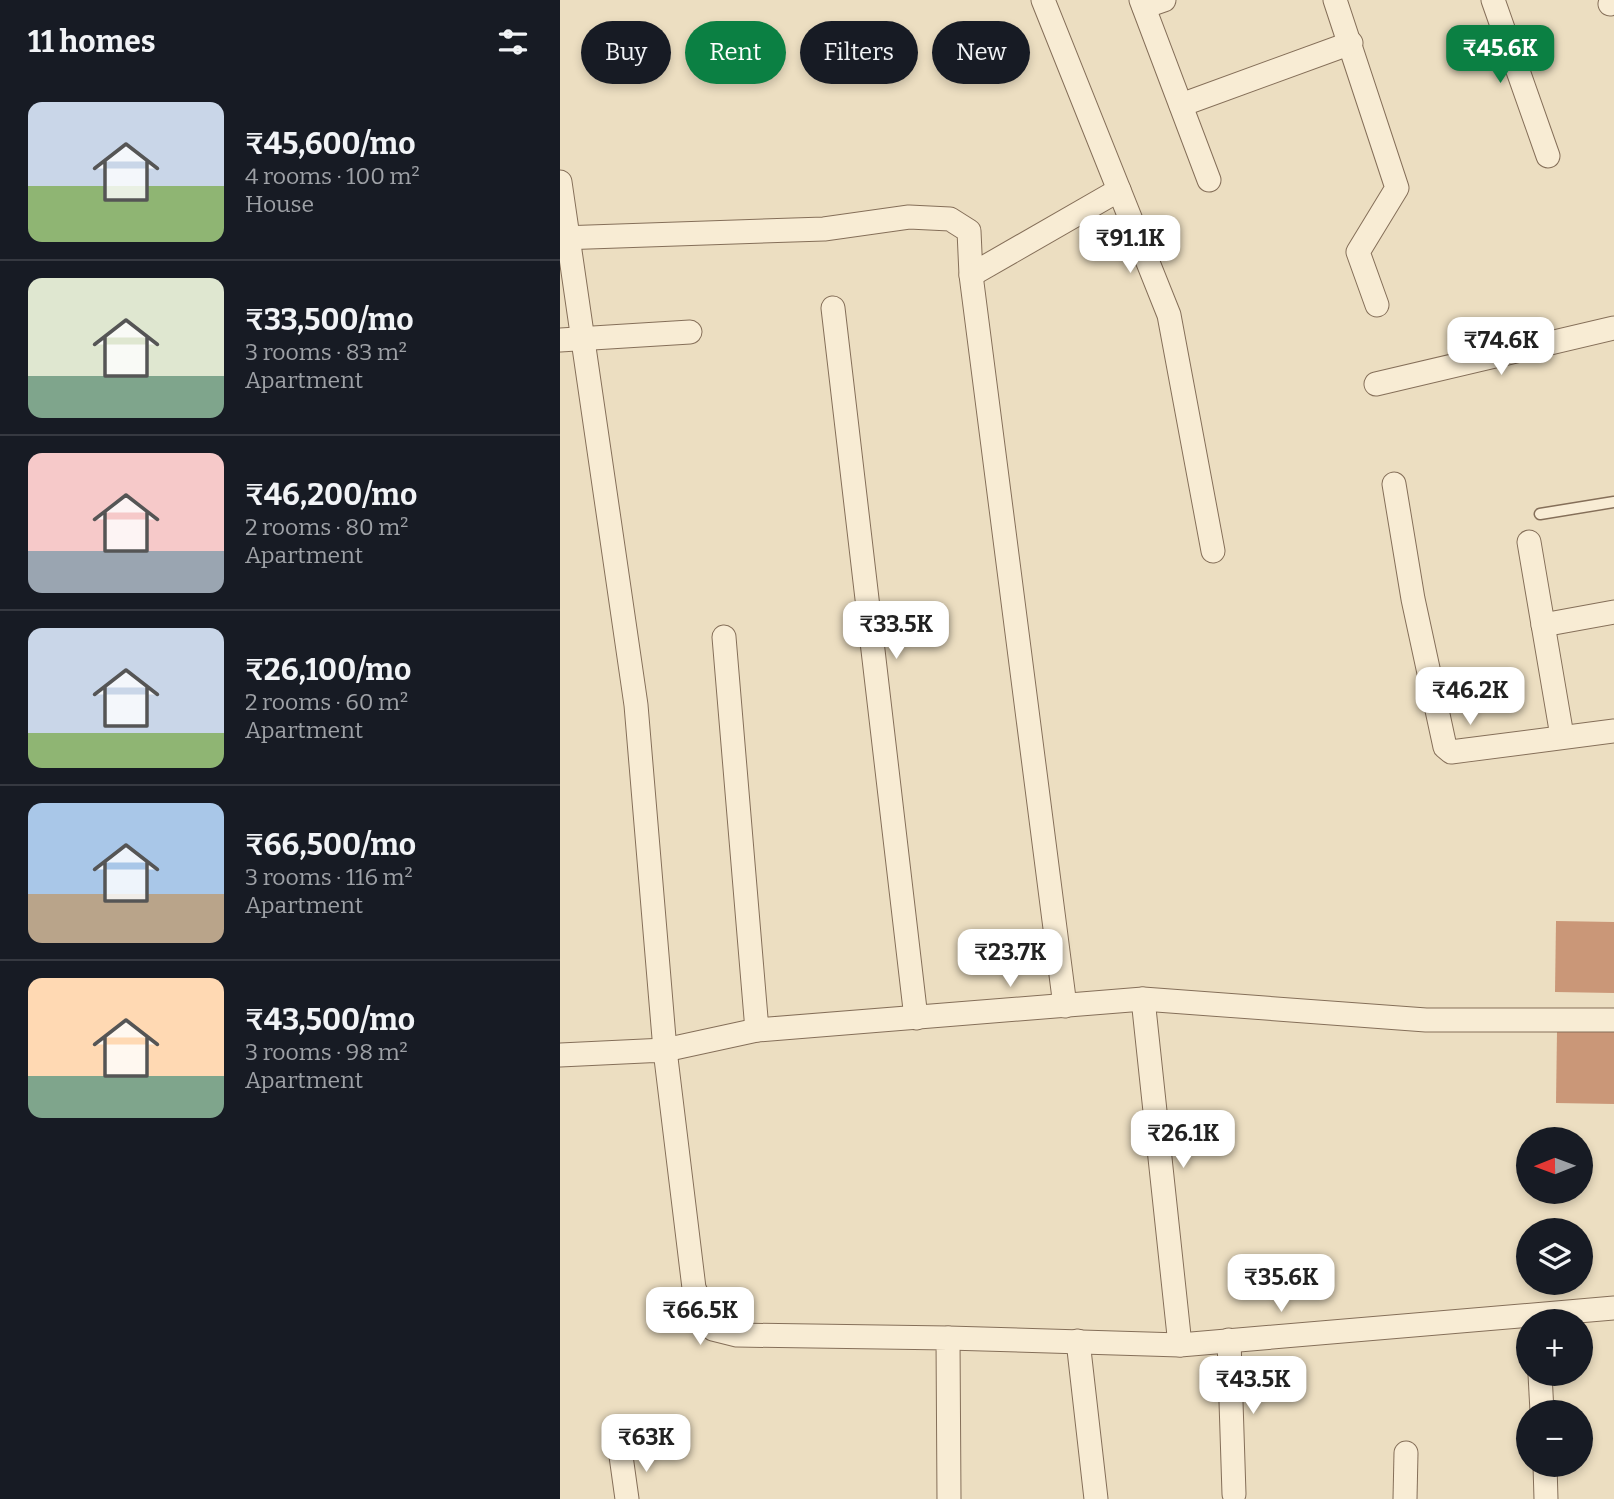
<!DOCTYPE html>
<meta charset="utf-8">
<style>
body{margin:0;font-family:Bitter,serif;background:#20242c;color:#f1f3f6;height:100vh;display:flex;flex-direction:column;font-size:26px;white-space:nowrap}
*{box-sizing:border-box;margin:0}
p{font-size:23px;color:#9ea1a6}
.icon{flex:none;width:38px;height:38px;fill:none;stroke:currentColor;stroke-width:2;stroke-linecap:round;stroke-linejoin:round}
.map{position:relative;flex:1;overflow:hidden}
.details{display:flex;flex-direction:column;background:#171b24;width:560px}
.details>*{flex:none}
.hud{position:absolute;left:21px;top:21px;width:665px;height:63px;display:flex;gap:14px}
.needle{width:46px;rotate:269deg}
.controls{position:absolute;left:956px;top:1127px;display:grid;gap:14px}
.controls a{display:grid;place-items:center;width:77px;height:77px;border-radius:50%;background:#171b24;box-shadow:0 4px 10px #0003;font-size:35px}
.price{position:absolute;translate:-50% -60px;padding:0 16px;border-radius:14px;background:#fff;color:#222;font-size:23px;line-height:46px;filter:drop-shadow(0 2px 4px #0008)}
.price::after{content:'';position:absolute;left:50%;top:42px;width:21px;height:16px;margin-left:-10px;background:inherit;clip-path:polygon(0 0,100% 0,50% 100%)}
.price.current{background:#0b8043;color:#fff}
ul{padding:0;list-style:none}
li{display:flex;align-items:center;gap:21px;height:175px;padding:0 28px}
li+li{border-top:2px solid #363941}
li span{display:grid;place-items:center;flex:none;width:196px;height:140px;border-radius:14px;color:#555}
li>.icon{margin-inline-start:auto}
span .icon{width:84px;height:84px;fill:#fffc;stroke-width:1}
li b{font-size:30px}
h2{display:flex;justify-content:space-between;align-items:center;height:84px;padding:0 28px;font-size:30px}
.tag{padding:0 24px;border-radius:32px;background:#171b24;box-shadow:0 4px 10px #0003;font-size:24px;line-height:63px}
.tag.current{background:#0b8043;color:#fff}
main{display:flex;flex:1;min-height:0}
.map>svg:first-child{display:block}
.building{fill:#ca9778}
.lines{fill:none;stroke-linecap:round;stroke-linejoin:round}
.service-casing{stroke:#856f59;stroke-width:13}
.minor-casing{stroke:#856f59;stroke-width:25}
.service{stroke:#f8ecd4;stroke-width:10}
.minor{stroke:#f8ecd4;stroke-width:23}
</style>
<main>
<section class="details">
<h2>11 homes<svg class="icon" aria-label="filters" viewBox="0 0 24 24"><path d="M4 7h16M4 17h16"/><circle cx="9" cy="7" r="2"/><circle cx="15" cy="17" r="2"/></svg></h2>
<ul>
<li><span style="background:linear-gradient(#c9d6e8 60%,#8fb573 0)"><svg class="icon" aria-label="home" viewBox="0 0 24 24"><path d="M3 11l9-7 9 7M6 9v11h12V9"/></svg></span><div><b>₹45,600/mo</b><p>4 rooms · 100 m²</p><p>House</p></div></li>
<li><span style="background:linear-gradient(#dfe7d0 70%,#7fa58c 0)"><svg class="icon" aria-label="home" viewBox="0 0 24 24"><path d="M3 11l9-7 9 7M6 9v11h12V9"/></svg></span><div><b>₹33,500/mo</b><p>3 rooms · 83 m²</p><p>Apartment</p></div></li>
<li><span style="background:linear-gradient(#f6c9c9 70%,#9aa5b1 0)"><svg class="icon" aria-label="home" viewBox="0 0 24 24"><path d="M3 11l9-7 9 7M6 9v11h12V9"/></svg></span><div><b>₹46,200/mo</b><p>2 rooms · 80 m²</p><p>Apartment</p></div></li>
<li><span style="background:linear-gradient(#c9d6e8 75%,#8fb573 0)"><svg class="icon" aria-label="home" viewBox="0 0 24 24"><path d="M3 11l9-7 9 7M6 9v11h12V9"/></svg></span><div><b>₹26,100/mo</b><p>2 rooms · 60 m²</p><p>Apartment</p></div></li>
<li><span style="background:linear-gradient(#a9c7e8 65%,#b9a48a 0)"><svg class="icon" aria-label="home" viewBox="0 0 24 24"><path d="M3 11l9-7 9 7M6 9v11h12V9"/></svg></span><div><b>₹66,500/mo</b><p>3 rooms · 116 m²</p><p>Apartment</p></div></li>
<li><span style="background:linear-gradient(#ffd9b3 70%,#7fa58c 0)"><svg class="icon" aria-label="home" viewBox="0 0 24 24"><path d="M3 11l9-7 9 7M6 9v11h12V9"/></svg></span><div><b>₹43,500/mo</b><p>3 rooms · 98 m²</p><p>Apartment</p></div></li>
</ul>
</section>
<div class="map">
<svg width="1054" height="1499" viewBox="0 0 1054 1499">
<rect width="100%" height="100%" fill="#ecdec1"/>
<g class="building">
<polygon points="996,921 1054,922 1054,993 995,992"/>
<polygon points="997,1031 1054,1032 1054,1104 996,1103"/>
</g>
<g class="lines">
<defs>
<polyline id="service" points="980,514 1054,502"/>
<g id="minor">
<polyline points="483,0 609,315 653,551"/>
<polyline points="581,0 649,180"/>
<polyline points="775,0 837,188 798,252 817,305"/>
<polyline points="933,0 988,156"/>
<polyline points="1050,4 1054,3"/>
<polyline points="584,7 604,0"/>
<polyline points="621,105 791,43"/>
<polyline points="0,182 76,705 105,1050 197,1030"/>
<polyline points="0,238 264,229 349,217 390,219 409,231 411,275 559,190"/>
<polyline points="411,275 505,1006"/>
<polyline points="273,308 356,1018"/>
<polyline points="0,340 130,332"/>
<polyline points="816,384 1054,328"/>
<polyline points="834,484 853,599 885,747 891,752 1054,731"/>
<polyline points="969,542 1002,736"/>
<polyline points="983,625 1054,612"/>
<polyline points="164,637 197,1030 583,999 866,1020 1054,1020"/>
<polyline points="583,999 620,1345"/>
<polyline points="0,1055 105,1050 134,1288 153,1329 177,1335 388,1338 389,1499"/>
<polyline points="388,1338 620,1345 1054,1308"/>
<polyline points="669,1340 674,1494"/>
<polyline points="518,1341 536,1499"/>
<polyline points="980,1374 982,1412"/>
<polyline points="61,1456 67,1499"/>
<polyline points="985,1465 986,1499"/>
<polyline points="845,1499 846,1453"/>
</g>
</defs>
<use href="#service" class="service-casing"/>
<use href="#minor" class="minor-casing"/>
<use href="#service" class="service"/>
<use href="#minor" class="minor"/>
</g>
</svg>
<div class="controls">
<a><svg class="needle" viewBox="-14 -14 28 28"><path d="M0-13l5 13h-10z" fill="#e53935"/><path d="M0 13l5-13h-10z" fill="#9ea1a6"/></svg></a>
<a><svg class="icon" aria-label="layers" viewBox="0 0 24 24"><path d="M12 4l9 5-9 5-9-5zM3 14l9 5 9-5"/></svg></a>
<a>+</a>
<a>−</a>
</div>
<b class="price current" style="left:940px;top:85px">₹45.6K</b>
<b class="price" style="left:570px;top:275px">₹91.1K</b>
<b class="price" style="left:941px;top:377px">₹74.6K</b>
<b class="price" style="left:336px;top:661px">₹33.5K</b>
<b class="price" style="left:910px;top:727px">₹46.2K</b>
<b class="price" style="left:450px;top:989px">₹23.7K</b>
<b class="price" style="left:623px;top:1170px">₹26.1K</b>
<b class="price" style="left:721px;top:1314px">₹35.6K</b>
<b class="price" style="left:140px;top:1347px">₹66.5K</b>
<b class="price" style="left:693px;top:1416px">₹43.5K</b>
<b class="price" style="left:86px;top:1474px">₹63K</b>
<div class="hud">
<a class="tag">Buy</a>
<a class="tag current">Rent</a>
<a class="tag">Filters</a>
<a class="tag">New</a>
</div>
</div>
</main>
